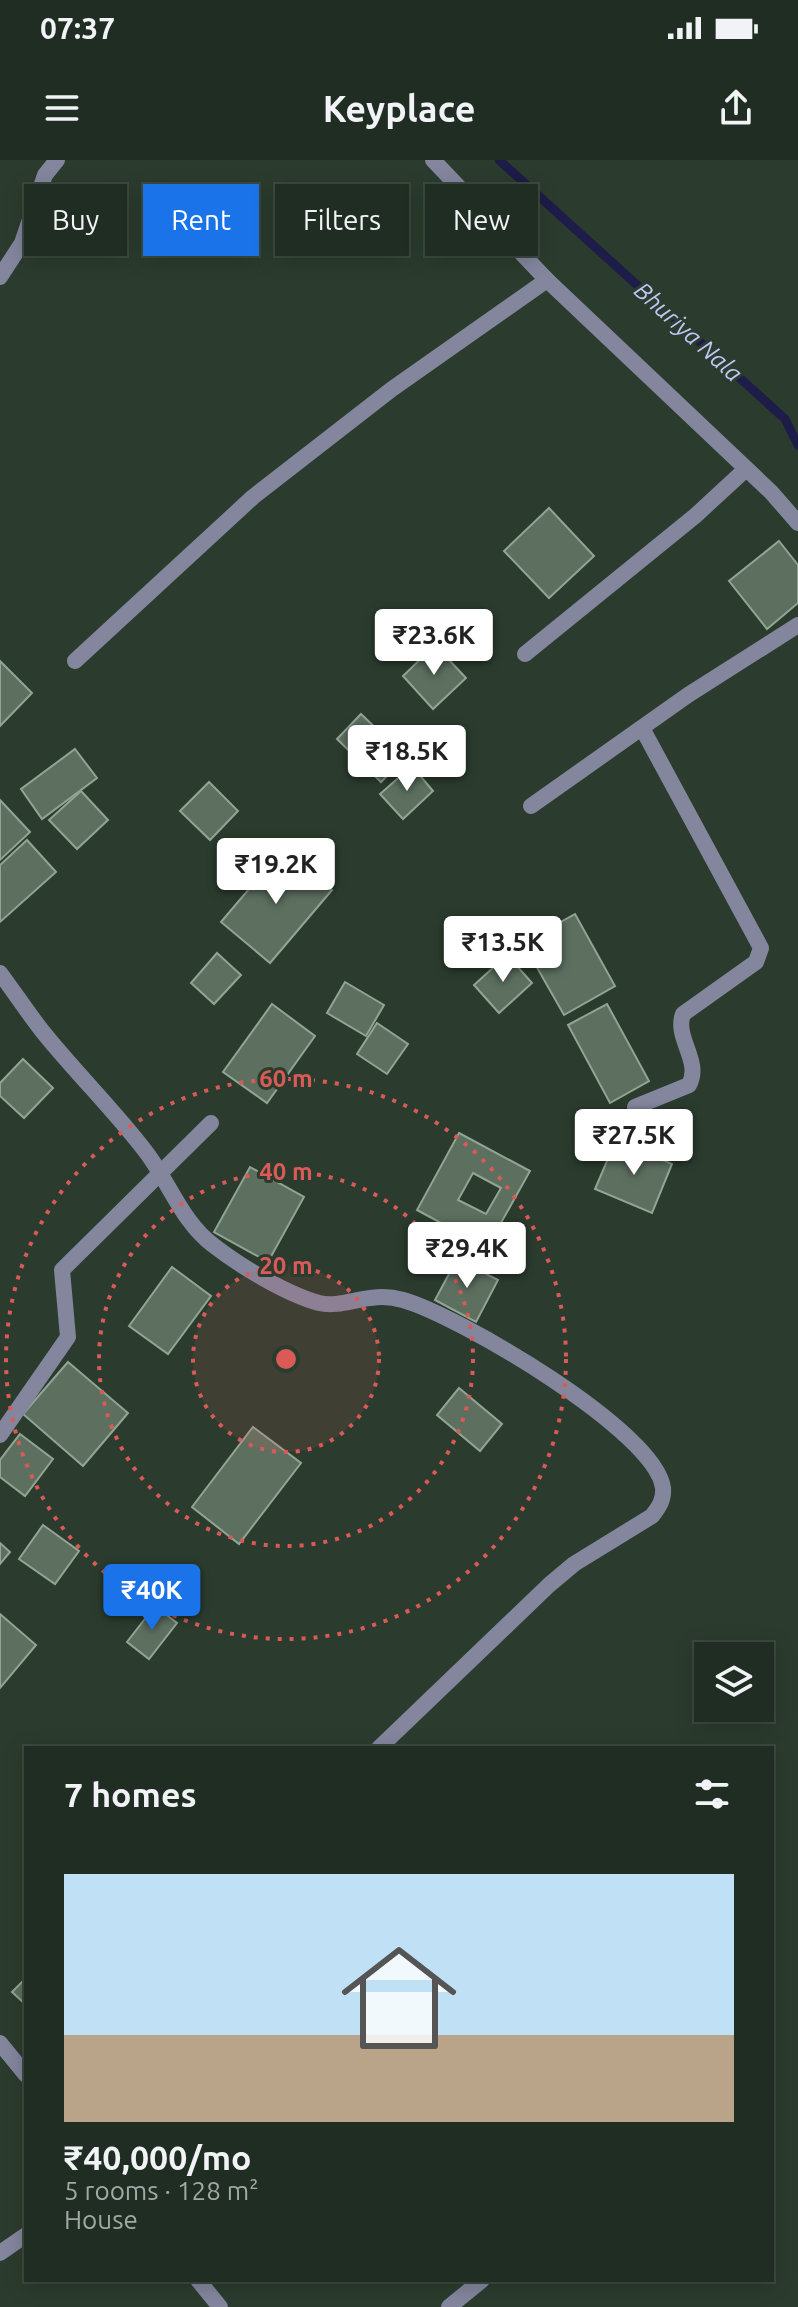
<!DOCTYPE html>
<meta charset="utf-8">
<style>
body{margin:0;font-family:Ubuntu,sans-serif;background:#2d392f;color:#f1f3f6;height:100vh;display:flex;flex-direction:column;font-size:30px;white-space:nowrap}
*{box-sizing:border-box;margin:0}
p{font-size:26px;color:#a2a8a5}
.icon{flex:none;width:44px;height:44px;fill:none;stroke:currentColor;stroke-width:2;stroke-linecap:round;stroke-linejoin:round}
.map{position:relative;flex:1;overflow:hidden}
.panel{position:absolute;left:24px;top:1586px;width:750px;height:536px;display:flex;flex-direction:column;background:#202d22;border-radius:0px;box-shadow:0 4px 20px #0003,0 0 0 2px #3d4940}
.panel>*{flex:none}
.hud{position:absolute;left:24px;top:24px;width:750px;height:72px;display:flex;gap:16px}
.buttons{position:absolute;left:694px;top:1482px;display:grid;gap:16px}
.buttons a{display:grid;place-items:center;width:80px;height:80px;border-radius:0px;background:#202d22;box-shadow:0 4px 20px #0003,0 0 0 2px #3d4940;font-size:40px}
.price{position:absolute;translate:-50% -68px;padding:0 18px;border-radius:8px;background:#fff;color:#222;font-size:26px;line-height:52px;filter:drop-shadow(0 2px 4px #0008)}
.price::after{content:'';position:absolute;left:50%;top:48px;width:24px;height:18px;margin-left:-12px;background:inherit;clip-path:polygon(0 0,100% 0,50% 100%)}
.price.current{background:#1a73e8;color:#fff}
ul{padding:0;list-style:none}
li{display:grid;align-content:center;gap:16px;height:424px;padding:0 40px}
li+li{border-top:2px solid #3d4940}
li span{display:grid;place-items:center;height:248px;border-radius:0px;color:#555}
li>.icon{margin-inline-start:auto}
span .icon{width:144px;height:144px;fill:#fffc;stroke-width:1}
li b{font-size:34px}
h2{display:flex;justify-content:space-between;align-items:center;height:96px;padding:0 40px;font-size:34px}
.chip{padding:0 28px;border-radius:0px;background:#202d22;box-shadow:0 4px 20px #0003,0 0 0 2px #3d4940;font-size:28px;line-height:72px}
.chip.current{background:#1a73e8;color:#fff}
.status{display:flex;justify-content:space-between;align-items:center;height:56px;padding:0 40px;background:#202d22;direction:ltr}
.status svg{height:22px;fill:currentColor}
header{display:flex;justify-content:space-between;align-items:center;height:104px;padding:0 40px;background:#202d22;font-size:36px;font-weight:600}
.map>svg:first-child{display:block}
.lines{fill:none;stroke-linecap:round;stroke-linejoin:round}
.stream{stroke:#1e1c48;stroke-width:9}
.building{fill:#5d7060;stroke:#91a594;stroke-width:2;fill-rule:evenodd}
.minor{stroke:#83869d;stroke-width:16}
.tertiary{stroke:#83869d;stroke-width:16}
.ring{fill:none;stroke:#d95a57;stroke-width:4;stroke-dasharray:4 8}
.labels{text-anchor:middle;stroke-width:6;stroke-linejoin:round;paint-order:stroke}
.water-label{font-size:24px;font-style:italic;fill:#c2c6f4;stroke:#2b3c2e}
.centre{fill:#d95a57;stroke:#2b3c2e;stroke-width:4}
.ring-label{font-size:24px;text-anchor:middle;font-weight:bold;fill:#d95a57;stroke:#2b3c2e;stroke-width:6;stroke-linejoin:round;paint-order:stroke}
</style>
<div class="status"><b>07:37</b><svg viewBox="0 0 49 12"><path d="M0 12V9h3v3zM5 12V6h3v6zM10 12V3h3v9zM15 12V0h3v12zM26 1h20v11H26zM47 4h2v5h-2z"/></svg></div>
<header><svg class="icon" aria-label="menu" viewBox="0 0 24 24"><path d="M4 6h16M4 12h16M4 18h16"/></svg>Keyplace<svg class="icon" aria-label="share" viewBox="0 0 24 24"><path d="M12 15V3M7 8l5-5 5 5M5 13v7h14v-7"/></svg></header>
<div class="map">
<svg width="798" height="2147" viewBox="0 0 798 2147">
<rect width="100%" height="100%" fill="#2b3c2e"/>
<g class="lines">
<polyline class="stream" points="499,0 785,259 798,285"/>
</g>
<g class="building">
<polygon points="549,348 594,396 549,438 504,391"/>
<polygon points="779,381 798,405 798,443 767,469 729,421"/>
<polygon points="435,485 466,518 433,549 403,516"/>
<polygon points="0,501 32,533 0,566"/>
<polygon points="361,554 406,597 381,622 337,579"/>
<polygon points="75,589 97,618 42,659 21,629"/>
<polygon points="412,606 433,631 403,659 380,634"/>
<polygon points="209,622 238,651 210,680 180,651"/>
<polygon points="81,631 108,660 77,689 49,660"/>
<polygon points="0,640 30,672 0,700"/>
<polygon points="27,680 56,712 0,762 0,705"/>
<polygon points="283,689 332,730 270,803 221,762"/>
<polygon points="575,754 615,826 564,855 523,783"/>
<polygon points="217,793 241,815 214,844 191,823"/>
<polygon points="507,795 532,823 499,853 474,825"/>
<polygon points="345,822 384,845 366,876 327,853"/>
<polygon points="272,844 315,876 267,943 223,912"/>
<polygon points="607,844 649,921 610,943 568,865"/>
<polygon points="377,863 408,884 387,914 357,894"/>
<polygon points="23,899 53,928 24,958 0,936 0,923"/>
<path d="M459,973L530,1011L487,1088L417,1050ZM473,1013L501,1028L486,1054L458,1040Z"/>
<polygon points="616,980 672,1004 652,1053 595,1029"/>
<polygon points="250,1007 304,1037 268,1102 214,1072"/>
<polygon points="457,1099 498,1120 476,1162 435,1140"/>
<polygon points="172,1107 211,1136 168,1194 129,1166"/>
<polygon points="68,1202 128,1253 83,1306 23,1254"/>
<polygon points="459,1228 502,1264 480,1291 437,1255"/>
<polygon points="253,1267 301,1303 239,1384 192,1347"/>
<polygon points="20,1274 53,1299 25,1336 0,1317 0,1300"/>
<polygon points="43,1365 79,1391 55,1424 19,1399"/>
<polygon points="0,1383 10,1392 0,1404"/>
<polygon points="155,1446 177,1463 149,1499 127,1482"/>
<polygon points="0,1454 36,1485 0,1528"/>
<polygon points="26,1818 26,1845 12,1832"/>
</g>
<g class="lines">
<g class="minor">
<polyline points="433,0 547,120 771,332 798,363"/>
<polyline points="0,117 22,83 45,15 57,0"/>
<polyline points="525,494 695,356 746,309"/>
<polyline points="75,501 253,337 392,229 547,120"/>
<polyline points="531,646 688,535 798,465"/>
<path d="M635,947L689,925C702,901 674,878 683,854L756,802L761,788L642,568"/>
<polyline points="0,1275 68,1177 62,1110 211,963"/>
<polyline points="0,1883 26,1915"/>
<polyline points="0,2093 26,2075"/>
<polyline points="449,2147 482,2120"/>
</g>
<g class="tertiary">
<path d="M0,813C15,833 28,853 43,872C76,913 114,950 146,992C169,1022 182,1062 213,1085C240,1106 286,1134 319,1143C345,1149 369,1130 403,1140C457,1155 656,1271 663,1328C664,1340 659,1347 652,1356L574,1404L549,1425L379,1588"/>
<polyline points="198,2120 220,2147"/>
</g>
</g>
<circle cx="286" cy="1199" r="93" fill="#d95a57" fill-opacity=".12"/>
<g class="ring">
<circle cx="286" cy="1199" r="93"/>
<circle cx="286" cy="1199" r="187"/>
<circle cx="286" cy="1199" r="280"/>
</g>
<g class="labels">
<g class="water-label">
<text transform="translate(688 172) rotate(42)" y="8">Bhuriya Nala</text>
</g>
</g>
<circle cx="286" cy="1199" r="12" class="centre"/>
<g class="ring-label">
<text x="286" y="927">60 m</text>
<text x="286" y="1020">40 m</text>
<text x="286" y="1114">20 m</text>
</g>
</svg>
<div class="buttons">
<a><svg class="icon" aria-label="layers" viewBox="0 0 24 24"><path d="M12 4l9 5-9 5-9-5zM3 14l9 5 9-5"/></svg></a>
</div>
<b class="price" style="left:434px;top:517px">₹23.6K</b>
<b class="price" style="left:407px;top:633px">₹18.5K</b>
<b class="price" style="left:276px;top:746px">₹19.2K</b>
<b class="price" style="left:503px;top:824px">₹13.5K</b>
<b class="price" style="left:634px;top:1017px">₹27.5K</b>
<b class="price" style="left:467px;top:1130px">₹29.4K</b>
<b class="price current" style="left:152px;top:1472px">₹40K</b>
<div class="hud">
<a class="chip">Buy</a>
<a class="chip current">Rent</a>
<a class="chip">Filters</a>
<a class="chip">New</a>
</div>
<section class="panel">
<h2>7 homes<svg class="icon" aria-label="filters" viewBox="0 0 24 24"><path d="M4 7h16M4 17h16"/><circle cx="9" cy="7" r="2"/><circle cx="15" cy="17" r="2"/></svg></h2>
<ul>
<li><span style="background:linear-gradient(#bfe0f5 65%,#b9a48a 0)"><svg class="icon" aria-label="home" viewBox="0 0 24 24"><path d="M3 11l9-7 9 7M6 9v11h12V9"/></svg></span><div><b>₹40,000/mo</b><p>5 rooms · 128 m²</p><p>House</p></div></li>
</ul>
</section>
</div>
